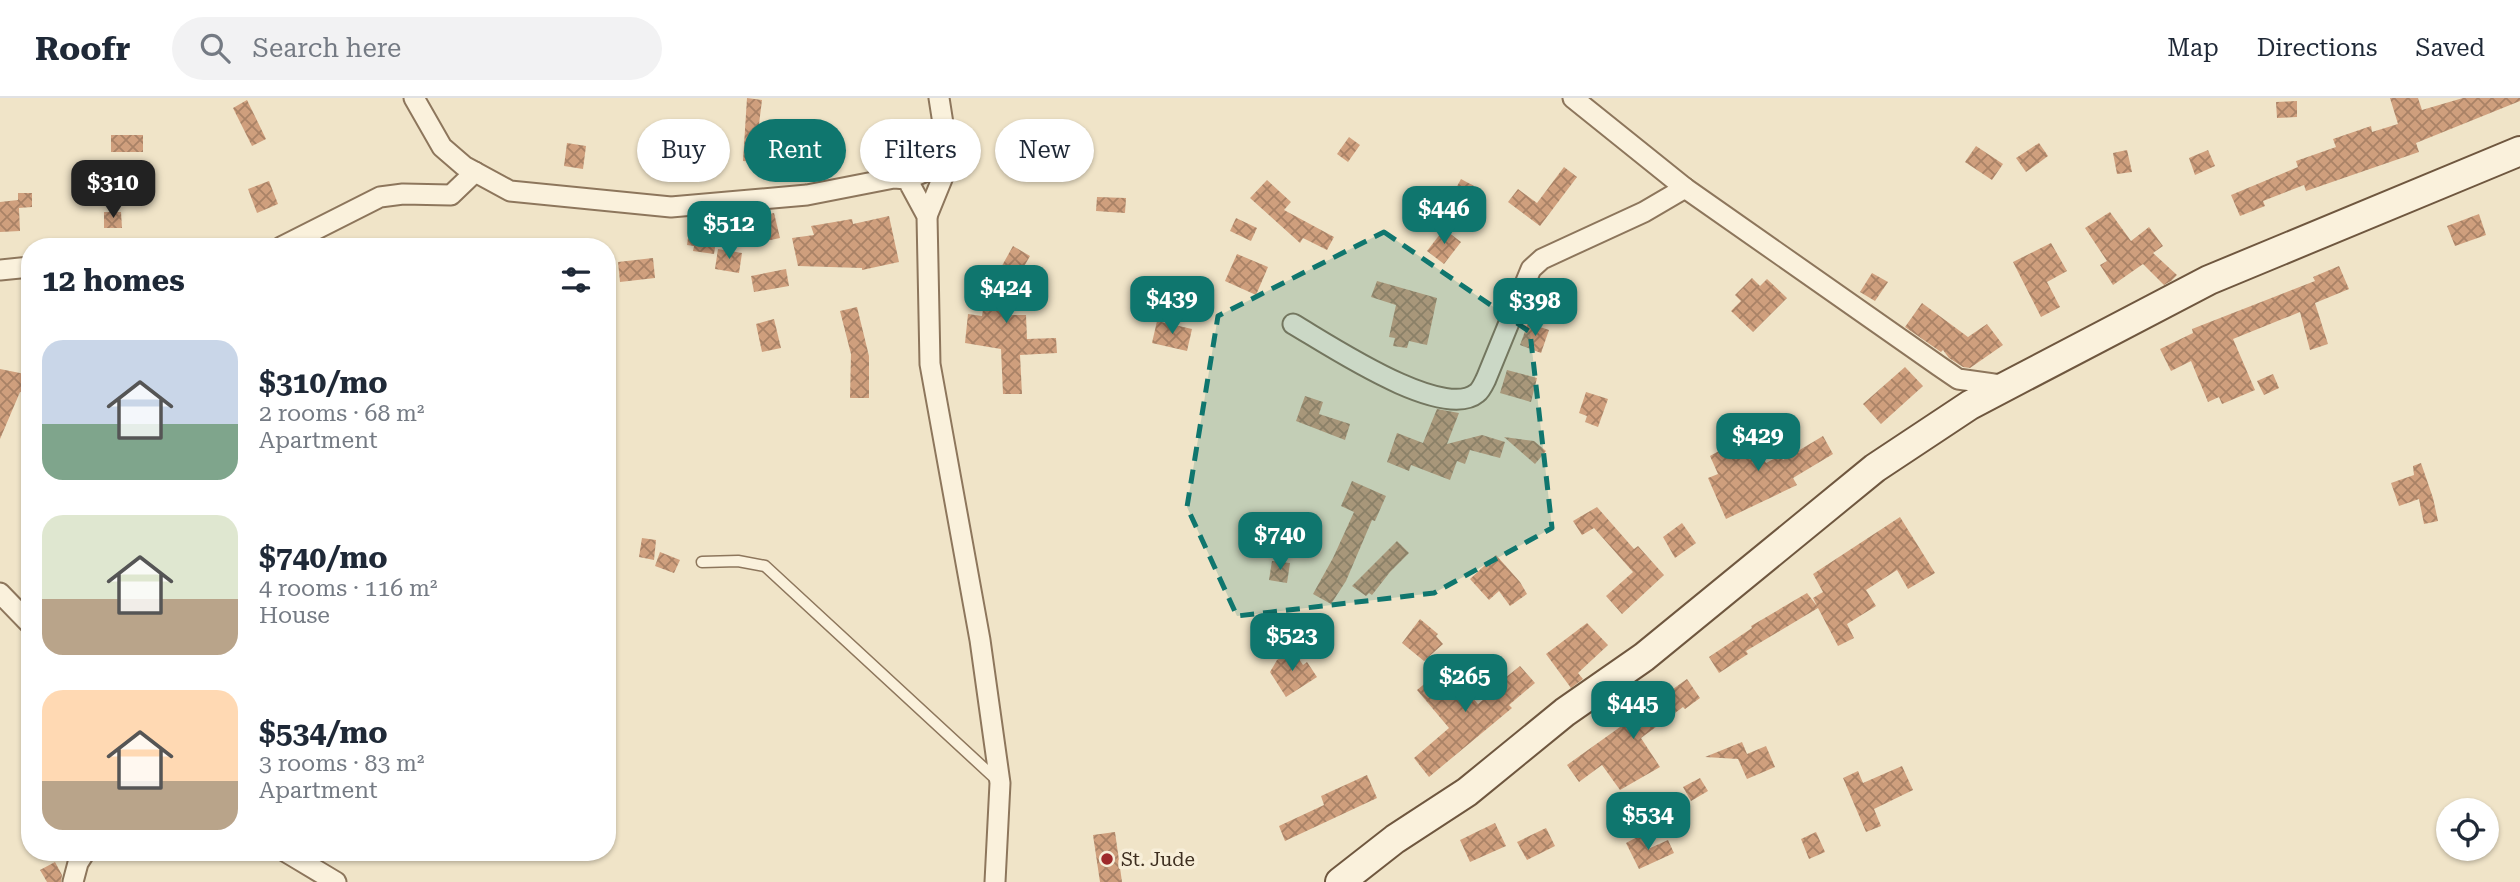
<!DOCTYPE html>
<meta charset="utf-8">
<style>
body{margin:0;font-family:"Roboto Serif",serif;background:#f2f2f3;color:#1f2937;height:100vh;display:flex;flex-direction:column;font-size:26px;white-space:nowrap}
*{box-sizing:border-box;margin:0}
p{font-size:23px;color:#747a83}
.icon{flex:none;width:38px;height:38px;fill:none;stroke:currentColor;stroke-width:2;stroke-linecap:round;stroke-linejoin:round}
.map{position:relative;flex:1;overflow:hidden}
.side{position:absolute;left:21px;top:140px;width:595px;height:623px;display:flex;flex-direction:column;background:#fff;border-radius:28px;box-shadow:0 2px 5px #0004}
.side>*{flex:none}
.top-card{position:absolute;left:637px;top:21px;width:665px;height:63px;display:flex;gap:14px}
.buttons{position:absolute;left:2436px;top:700px;display:grid;gap:14px}
.buttons a{display:grid;place-items:center;width:63px;height:63px;border-radius:50%;background:#fff;box-shadow:0 2px 5px #0004;font-size:35px}
.price{position:absolute;translate:-50% -60px;padding:0 16px;border-radius:14px;background:#0f766e;color:#fff;font-size:23px;line-height:46px;filter:drop-shadow(0 2px 4px #0008)}
.price::after{content:'';position:absolute;left:50%;top:42px;width:21px;height:16px;margin-left:-10px;background:inherit;clip-path:polygon(0 0,100% 0,50% 100%)}
.price.current{background:#222;color:#fff}
ul{padding:0;list-style:none}
li{display:flex;align-items:center;gap:21px;height:175px;padding:0 21px}
li span{display:grid;place-items:center;flex:none;width:196px;height:140px;border-radius:21px;color:#555}
li>.icon{margin-inline-start:auto}
span .icon{width:84px;height:84px;fill:#fffc;stroke-width:1}
li b{font-size:30px}
h2{display:flex;justify-content:space-between;align-items:center;height:84px;padding:0 21px;font-size:30px}
.chip{padding:0 24px;border-radius:32px;background:#fff;box-shadow:0 2px 5px #0004;font-size:24px;line-height:63px}
.chip.current{background:#0f766e;color:#fff}
header{display:flex;align-items:center;gap:42px;box-sizing:border-box;height:98px;padding:0 35px;background:#fff;border-bottom:2px solid #e0e1e3}
header strong{font-size:33px}
nav{display:flex;gap:38px;margin-inline-start:auto;font-size:24px}
.search{width:490px;height:63px;background:#f2f2f3;display:flex;align-items:center;gap:18px;box-sizing:border-box;padding:0 24px;border-radius:38px;color:#747a83;font-size:26px}
.map>svg:first-child{display:block}
.building{fill:url(#building-cross-hatch)}
.lines{fill:none;stroke-linecap:round;stroke-linejoin:round}
.service-casing{stroke:#8d765c;stroke-width:13}
.minor-casing{stroke:#8d765c;stroke-width:23}
.secondary-casing{stroke:#6f573f;stroke-width:32}
.service{stroke:#faf1dc;stroke-width:10}
.minor{stroke:#faf1dc;stroke-width:19}
.secondary{stroke:#faf1dc;stroke-width:28}
.marked{fill:#0f766e;fill-opacity:0.2;stroke:#0f766e;stroke-width:5;stroke-dasharray:14 9;stroke-linejoin:round}
.poi-dot{fill:#9e2a2b;stroke:#f7eed8;stroke-width:2.5}
.labels{text-anchor:middle;stroke-width:7;stroke-linejoin:round;paint-order:stroke}
.poi-label{font-size:19px;fill:#3d2e20;stroke:#f7eed8;text-anchor:start}
</style>
<header>
<strong>Roofr</strong>
<div class="search"><svg class="icon" aria-label="search" viewBox="0 0 24 24"><circle cx="10" cy="10" r="6"/><path d="M15 15l6 6"/></svg>Search here</div>
<nav><a>Map</a><a>Directions</a><a>Saved</a></nav>
</header>
<div class="map">
<svg width="2520" height="784" viewBox="0 0 2520 784">
<defs>
<pattern id="building-cross-hatch" width="8" height="8" patternUnits="userSpaceOnUse" patternTransform="scale(1.75)"><rect width="8" height="8" fill="#cf9f7d"/><path d="M0 0l8 8M0 8l8-8" fill="none" stroke="#a98266"/></pattern>
</defs>
<rect width="100%" height="100%" fill="#f0e4c8"/>
<g class="building">
<polygon points="747,0 762,2 759,26 765,27 764,54 755,54 754,64 743,63"/>
<polygon points="2390,0 2418,0 2422,12 2463,0 2520,0 2520,3 2416,45 2419,54 2306,93 2304,87 2263,103 2265,108 2240,118 2231,97 2298,69 2296,63 2336,49 2333,41 2371,28 2372,34 2398,26"/>
<polygon points="247,2 266,41 252,48 233,10"/>
<polygon points="2297,3 2297,19 2277,20 2276,4"/>
<rect x="111" y="37" width="32" height="17"/>
<polygon points="1349,39 1360,47 1348,64 1337,56"/>
<polygon points="1045,40 1064,54 1045,81 1025,67"/>
<polygon points="567,45 586,48 583,71 564,68"/>
<polygon points="2039,45 2048,58 2026,74 2016,60"/>
<polygon points="1976,48 2003,66 1992,82 1965,64"/>
<polygon points="2127,52 2132,74 2117,76 2113,55"/>
<polygon points="2208,52 2215,68 2195,77 2189,60"/>
<polygon points="1564,69 1577,79 1540,128 1508,104 1518,91 1537,105"/>
<polygon points="1461,81 1474,88 1461,112 1448,105"/>
<polygon points="1267,82 1291,104 1284,112 1334,139 1327,152 1303,140 1300,145 1250,100"/>
<polygon points="269,83 278,106 257,115 248,91"/>
<polygon points="18,95 32,95 32,109 19,110 20,133 0,134 0,104 18,102"/>
<polygon points="1097,99 1126,100 1125,115 1096,113"/>
<polygon points="104,114 121,114 122,130 104,130"/>
<polygon points="2110,114 2131,143 2149,129 2163,148 2153,155 2177,177 2171,183 2164,187 2143,166 2113,187 2100,167 2107,163 2085,130"/>
<polygon points="774,115 780,140 766,143 761,118"/>
<polygon points="2479,116 2486,137 2455,148 2447,128"/>
<polygon points="889,118 899,164 862,172 862,170 798,168 792,140 814,137 811,128 852,121 853,126"/>
<polygon points="1236,120 1257,130 1251,143 1230,133"/>
<polygon points="690,126 718,130 714,156 693,153 694,148 687,147"/>
<polygon points="1444,131 1461,144 1444,166 1427,153"/>
<polygon points="2051,145 2067,173 2047,184 2060,209 2041,219 2013,164"/>
<polygon points="1013,148 1030,158 1010,193 1007,217 1026,217 1027,241 1056,240 1057,255 1020,257 1022,296 1003,296 1001,251 965,245 968,216 982,218 986,190 989,191"/>
<polygon points="718,151 742,155 739,175 715,171"/>
<polygon points="1237,156 1268,169 1256,197 1225,183"/>
<polygon points="653,160 655,180 620,184 618,164"/>
<polygon points="2339,168 2349,191 2315,205 2328,246 2310,252 2300,214 2233,241 2255,292 2222,306 2219,299 2208,304 2191,263 2171,273 2160,251 2193,235 2192,231 2315,183 2313,179"/>
<polygon points="786,171 789,188 754,194 751,178"/>
<polygon points="1872,175 1888,184 1875,203 1860,194"/>
<polygon points="1752,180 1760,188 1767,181 1787,200 1753,234 1731,213 1741,203 1735,197"/>
<polygon points="1377,183 1437,200 1427,247 1409,243 1407,250 1393,248 1395,240 1389,239 1396,207 1371,199"/>
<polygon points="1922,205 1968,239 1987,226 2003,247 1970,270 1963,269 1949,260 1943,252 1941,254 1905,229"/>
<polygon points="857,209 869,258 869,300 850,300 851,256 840,213"/>
<polygon points="774,221 781,250 762,254 756,226"/>
<polygon points="1157,223 1192,231 1187,253 1152,245"/>
<polygon points="1528,225 1549,232 1541,255 1520,247"/>
<polygon points="1905,269 1923,288 1881,326 1863,306"/>
<polygon points="0,271 30,277 30,296 20,294 0,341"/>
<polygon points="1507,272 1537,280 1531,304 1500,295"/>
<polygon points="2273,276 2279,290 2264,297 2257,283"/>
<polygon points="1586,294 1608,301 1598,329 1585,324 1587,318 1579,315"/>
<polygon points="1305,298 1323,304 1319,316 1350,326 1345,342 1296,323"/>
<polygon points="1437,311 1459,315 1447,346 1482,337 1505,344 1500,360 1470,352 1465,366 1457,363 1450,382 1411,367 1409,373 1387,364 1397,335 1423,345"/>
<polygon points="1749,336 1766,365 1781,357 1783,362 1823,338 1833,356 1793,380 1797,387 1726,421 1708,380 1718,376 1710,358"/>
<polygon points="1504,339 1534,343 1546,353 1535,366"/>
<polygon points="2421,365 2433,400 2438,423 2424,426 2419,401 2399,408 2391,385 2414,377 2413,368"/>
<polygon points="1352,383 1386,398 1375,423 1372,422 1346,483 1331,506 1313,496 1333,460 1354,414 1341,408"/>
<polygon points="1597,409 1634,451 1638,448 1664,477 1622,516 1606,498 1633,474 1594,430 1582,437 1573,423"/>
<polygon points="1900,419 1935,475 1908,491 1897,472 1866,492 1876,508 1847,526 1854,540 1838,548 1818,510 1746,553 1748,556 1719,575 1709,559 1752,530 1751,528 1807,495 1817,508 1813,500 1823,494 1813,476"/>
<polygon points="1682,425 1696,445 1675,460 1663,439"/>
<polygon points="642,440 656,442 654,462 639,459"/>
<polygon points="1397,443 1409,455 1390,474 1372,497 1369,495 1366,498 1352,488"/>
<polygon points="660,454 680,462 674,475 655,468"/>
<polygon points="1496,457 1520,484 1527,496 1510,508 1499,493 1489,502 1470,481"/>
<polygon points="1272,463 1290,465 1287,485 1269,482"/>
<polygon points="1420,521 1438,536 1436,538 1443,546 1424,563 1402,545"/>
<polygon points="1587,525 1608,547 1578,575 1583,581 1571,590 1546,556"/>
<polygon points="1293,552 1303,567 1307,564 1317,579 1286,599 1270,574 1277,562"/>
<polygon points="1520,568 1535,585 1509,607 1512,610 1429,679 1414,660 1449,630 1417,592 1445,569 1478,606 1502,586 1500,584"/>
<polygon points="1687,581 1700,600 1685,611 1683,609 1641,640 1660,669 1620,692 1602,667 1579,684 1567,667"/>
<polygon points="1742,644 1747,656 1766,648 1775,669 1747,681 1738,661 1705,659"/>
<polygon points="1902,668 1913,692 1874,711 1881,728 1866,734 1843,680 1858,673 1863,685"/>
<polygon points="1367,677 1377,700 1285,743 1279,728 1324,707 1321,698"/>
<polygon points="1700,680 1708,693 1691,703 1683,689"/>
<polygon points="1495,725 1506,748 1470,764 1460,742"/>
<polygon points="1546,730 1555,748 1527,762 1517,744"/>
<polygon points="1115,734 1122,784 1100,784 1093,737"/>
<polygon points="1816,734 1825,754 1809,761 1801,741"/>
<polygon points="1641,737 1648,751 1668,742 1674,755 1639,771 1626,745"/>
<polygon points="55,764 62,777 61,784 47,784 40,772"/>
</g>
<g class="lines">
<defs>
<polyline id="service" points="702,464 738,463 765,468 998,683"/>
<g id="minor">
<polyline points="414,0 442,49 464,68 510,93 671,109 807,97 894,80 907,81 927,118 930,266 980,542 1000,685 995,784"/>
<polyline points="1573,0 1685,90 1939,268 1958,281 2008,288"/>
<polyline points="907,81 949,64 939,0"/>
<polyline points="927,118 949,64"/>
<polyline points="281,149 380,99 403,96 451,97 475,74"/>
<polyline points="0,172 30,169"/>
<path d="M1293,226C1326,245 1443,324 1477,295C1481,292 1484,285 1486,281L1531,171L1542,161L1644,114L1685,90"/>
<polyline points="0,495 30,526"/>
<polyline points="286,754 336,784"/>
<polyline points="73,784 78,765 85,754"/>
</g>
<polyline id="secondary" points="1340,784 1395,741 1467,694 1565,614 1644,559 1875,370 1970,307 2209,182 2520,53"/>
</defs>
<use href="#service" class="service-casing"/>
<use href="#minor" class="minor-casing"/>
<use href="#secondary" class="secondary-casing"/>
<use href="#service" class="service"/>
<use href="#minor" class="minor"/>
<use href="#secondary" class="secondary"/>
</g>
<path class="marked" d="M1384,134L1530,234L1552,430L1434,495L1237,518L1187,409L1218,218Z"/>
<circle class="poi-dot" cx="1107" cy="761" r="7"/>
<g class="labels">
<g class="poi-label">
<text x="1121" y="768">St. Jude</text>
</g>
</g>
</svg>
<div class="buttons">
<a><svg class="icon" aria-label="locate" viewBox="0 0 24 24"><circle cx="12" cy="12" r="6"/><path d="M12 2v4M12 18v4M2 12h4M18 12h4"/></svg></a>
</div>
<b class="price current" style="left:113px;top:122px">$310</b>
<b class="price" style="left:1444px;top:148px">$446</b>
<b class="price" style="left:729px;top:163px">$512</b>
<b class="price" style="left:1006px;top:227px">$424</b>
<b class="price" style="left:1172px;top:238px">$439</b>
<b class="price" style="left:1535px;top:240px">$398</b>
<b class="price" style="left:1758px;top:375px">$429</b>
<b class="price" style="left:1280px;top:474px">$740</b>
<b class="price" style="left:1292px;top:575px">$523</b>
<b class="price" style="left:1465px;top:616px">$265</b>
<b class="price" style="left:1633px;top:643px">$445</b>
<b class="price" style="left:1648px;top:754px">$534</b>
<div class="top-card">
<a class="chip">Buy</a>
<a class="chip current">Rent</a>
<a class="chip">Filters</a>
<a class="chip">New</a>
</div>
<section class="side">
<h2>12 homes<svg class="icon" aria-label="filters" viewBox="0 0 24 24"><path d="M4 7h16M4 17h16"/><circle cx="9" cy="7" r="2"/><circle cx="15" cy="17" r="2"/></svg></h2>
<ul>
<li><span style="background:linear-gradient(#c9d6e8 60%,#7fa58c 0)"><svg class="icon" aria-label="home" viewBox="0 0 24 24"><path d="M3 11l9-7 9 7M6 9v11h12V9"/></svg></span><div><b>$310/mo</b><p>2 rooms · 68 m²</p><p>Apartment</p></div></li>
<li><span style="background:linear-gradient(#dfe7d0 60%,#b9a48a 0)"><svg class="icon" aria-label="home" viewBox="0 0 24 24"><path d="M3 11l9-7 9 7M6 9v11h12V9"/></svg></span><div><b>$740/mo</b><p>4 rooms · 116 m²</p><p>House</p></div></li>
<li><span style="background:linear-gradient(#ffd9b3 65%,#b9a48a 0)"><svg class="icon" aria-label="home" viewBox="0 0 24 24"><path d="M3 11l9-7 9 7M6 9v11h12V9"/></svg></span><div><b>$534/mo</b><p>3 rooms · 83 m²</p><p>Apartment</p></div></li>
</ul>
</section>
</div>
